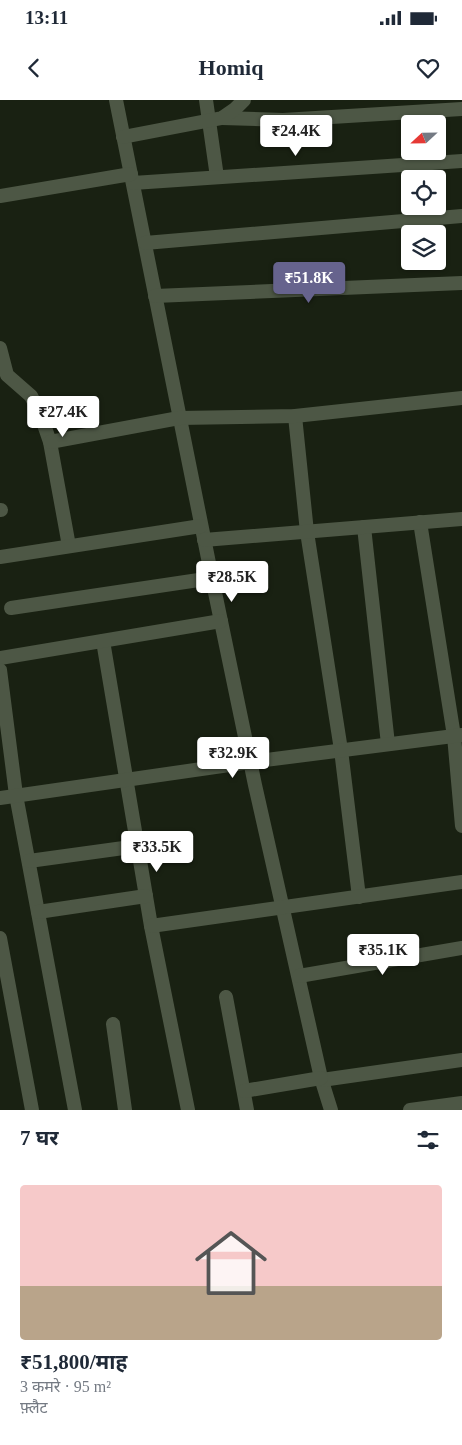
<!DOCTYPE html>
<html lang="hi">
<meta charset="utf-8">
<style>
body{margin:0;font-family:"Times New Roman","Noto Sans Devanagari",serif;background:#f2f2f3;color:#1f2937;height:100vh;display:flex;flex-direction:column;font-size:19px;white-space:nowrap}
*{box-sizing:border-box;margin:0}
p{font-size:16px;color:#747a83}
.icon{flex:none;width:28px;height:28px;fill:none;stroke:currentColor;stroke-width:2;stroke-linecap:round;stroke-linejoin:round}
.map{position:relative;height:1010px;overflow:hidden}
.details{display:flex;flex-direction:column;background:#fff;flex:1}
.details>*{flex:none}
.needle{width:32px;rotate:248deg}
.buttons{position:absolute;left:401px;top:15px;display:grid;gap:10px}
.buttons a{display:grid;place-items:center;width:45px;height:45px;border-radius:5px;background:#fff;box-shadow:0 1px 4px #0004;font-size:25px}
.price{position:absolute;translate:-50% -42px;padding:0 11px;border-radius:5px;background:#fff;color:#222;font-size:16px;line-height:32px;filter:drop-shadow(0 1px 2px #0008)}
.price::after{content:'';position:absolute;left:50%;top:30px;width:15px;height:11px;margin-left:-8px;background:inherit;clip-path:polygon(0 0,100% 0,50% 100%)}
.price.current{background:#66638d;color:#fff}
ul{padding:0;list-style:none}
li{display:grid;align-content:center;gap:10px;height:265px;padding:0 20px}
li+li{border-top:1px solid #e0e1e3}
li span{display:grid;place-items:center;height:155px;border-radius:5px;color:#555}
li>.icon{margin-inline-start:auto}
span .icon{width:90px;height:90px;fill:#fffc;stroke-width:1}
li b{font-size:21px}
h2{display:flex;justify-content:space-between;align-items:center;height:60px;padding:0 20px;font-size:21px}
.status{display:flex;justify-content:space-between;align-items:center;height:35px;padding:0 25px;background:#fff;direction:ltr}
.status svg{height:14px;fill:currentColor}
header{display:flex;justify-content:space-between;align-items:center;height:65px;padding:0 20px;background:#fff;font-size:22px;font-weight:800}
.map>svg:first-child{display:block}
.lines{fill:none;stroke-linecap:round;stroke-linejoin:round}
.minor{stroke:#4d5745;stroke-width:14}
</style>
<div class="status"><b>13:11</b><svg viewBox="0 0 49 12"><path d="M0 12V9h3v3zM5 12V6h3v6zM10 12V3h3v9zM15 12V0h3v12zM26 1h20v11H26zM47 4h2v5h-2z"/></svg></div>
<header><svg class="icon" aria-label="back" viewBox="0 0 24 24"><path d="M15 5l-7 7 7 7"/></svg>Homiq<svg class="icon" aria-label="heart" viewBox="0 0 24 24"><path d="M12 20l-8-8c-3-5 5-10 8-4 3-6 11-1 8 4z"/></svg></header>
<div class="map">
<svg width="462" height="1010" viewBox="0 0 462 1010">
<rect width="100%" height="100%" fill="#192112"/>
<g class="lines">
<g class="minor">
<polyline points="116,0 212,478 255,685 321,978 331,1010"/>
<polyline points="206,0 217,77"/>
<polyline points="222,18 283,20 462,9"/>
<polyline points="123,37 222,18 235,9 244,0"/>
<polyline points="133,83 462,61"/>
<polyline points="0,96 131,74"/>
<polyline points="145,143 462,116"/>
<polyline points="155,196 462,183"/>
<polyline points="0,248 7,275 31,296 41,316 50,342 69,446"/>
<polyline points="295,316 307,432 341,650 359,797"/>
<polyline points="50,342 179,318 295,316 462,298"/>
<polyline points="0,410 1,410"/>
<polyline points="420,422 454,636 462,726"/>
<polyline points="364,427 388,644"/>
<polyline points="204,440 462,419"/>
<polyline points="0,457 201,426"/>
<polyline points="11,508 212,478"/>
<polyline points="103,541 151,826 188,1010"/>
<polyline points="0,558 221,521"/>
<polyline points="0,570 16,695 75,1010"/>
<polyline points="0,698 250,662 462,635"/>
<polyline points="29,761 138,746"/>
<polyline points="38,812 146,796"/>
<polyline points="151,826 462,782"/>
<polyline points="0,838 32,1010"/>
<polyline points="299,876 462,848"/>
<polyline points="226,897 247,1010"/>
<polyline points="113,924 125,1010"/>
<polyline points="322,980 462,960"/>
<polyline points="244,991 321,978"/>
<polyline points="410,1010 462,1003"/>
</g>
</g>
</svg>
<div class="buttons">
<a><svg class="needle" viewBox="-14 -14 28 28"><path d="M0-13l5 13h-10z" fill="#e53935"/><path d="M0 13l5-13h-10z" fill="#747a83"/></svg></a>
<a><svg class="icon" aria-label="locate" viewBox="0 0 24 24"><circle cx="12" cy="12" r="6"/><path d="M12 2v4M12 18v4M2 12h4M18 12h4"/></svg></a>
<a><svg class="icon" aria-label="layers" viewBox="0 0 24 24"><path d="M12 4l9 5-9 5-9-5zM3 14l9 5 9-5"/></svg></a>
</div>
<b class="price" style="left:296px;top:57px">₹24.4K</b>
<b class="price current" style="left:309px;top:204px">₹51.8K</b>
<b class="price" style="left:63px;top:338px">₹27.4K</b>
<b class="price" style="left:232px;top:503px">₹28.5K</b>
<b class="price" style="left:233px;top:679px">₹32.9K</b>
<b class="price" style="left:157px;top:773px">₹33.5K</b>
<b class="price" style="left:383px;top:876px">₹35.1K</b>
</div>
<section class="details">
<h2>7 घर<svg class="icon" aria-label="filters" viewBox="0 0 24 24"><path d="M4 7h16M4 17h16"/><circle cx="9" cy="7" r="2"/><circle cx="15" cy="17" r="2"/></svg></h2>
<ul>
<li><span style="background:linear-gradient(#f6c9c9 65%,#b9a48a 0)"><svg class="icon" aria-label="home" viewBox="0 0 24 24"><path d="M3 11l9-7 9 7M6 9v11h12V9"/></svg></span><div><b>₹51,800/माह</b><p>3 कमरे · 95 m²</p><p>फ़्लैट</p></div></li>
</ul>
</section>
